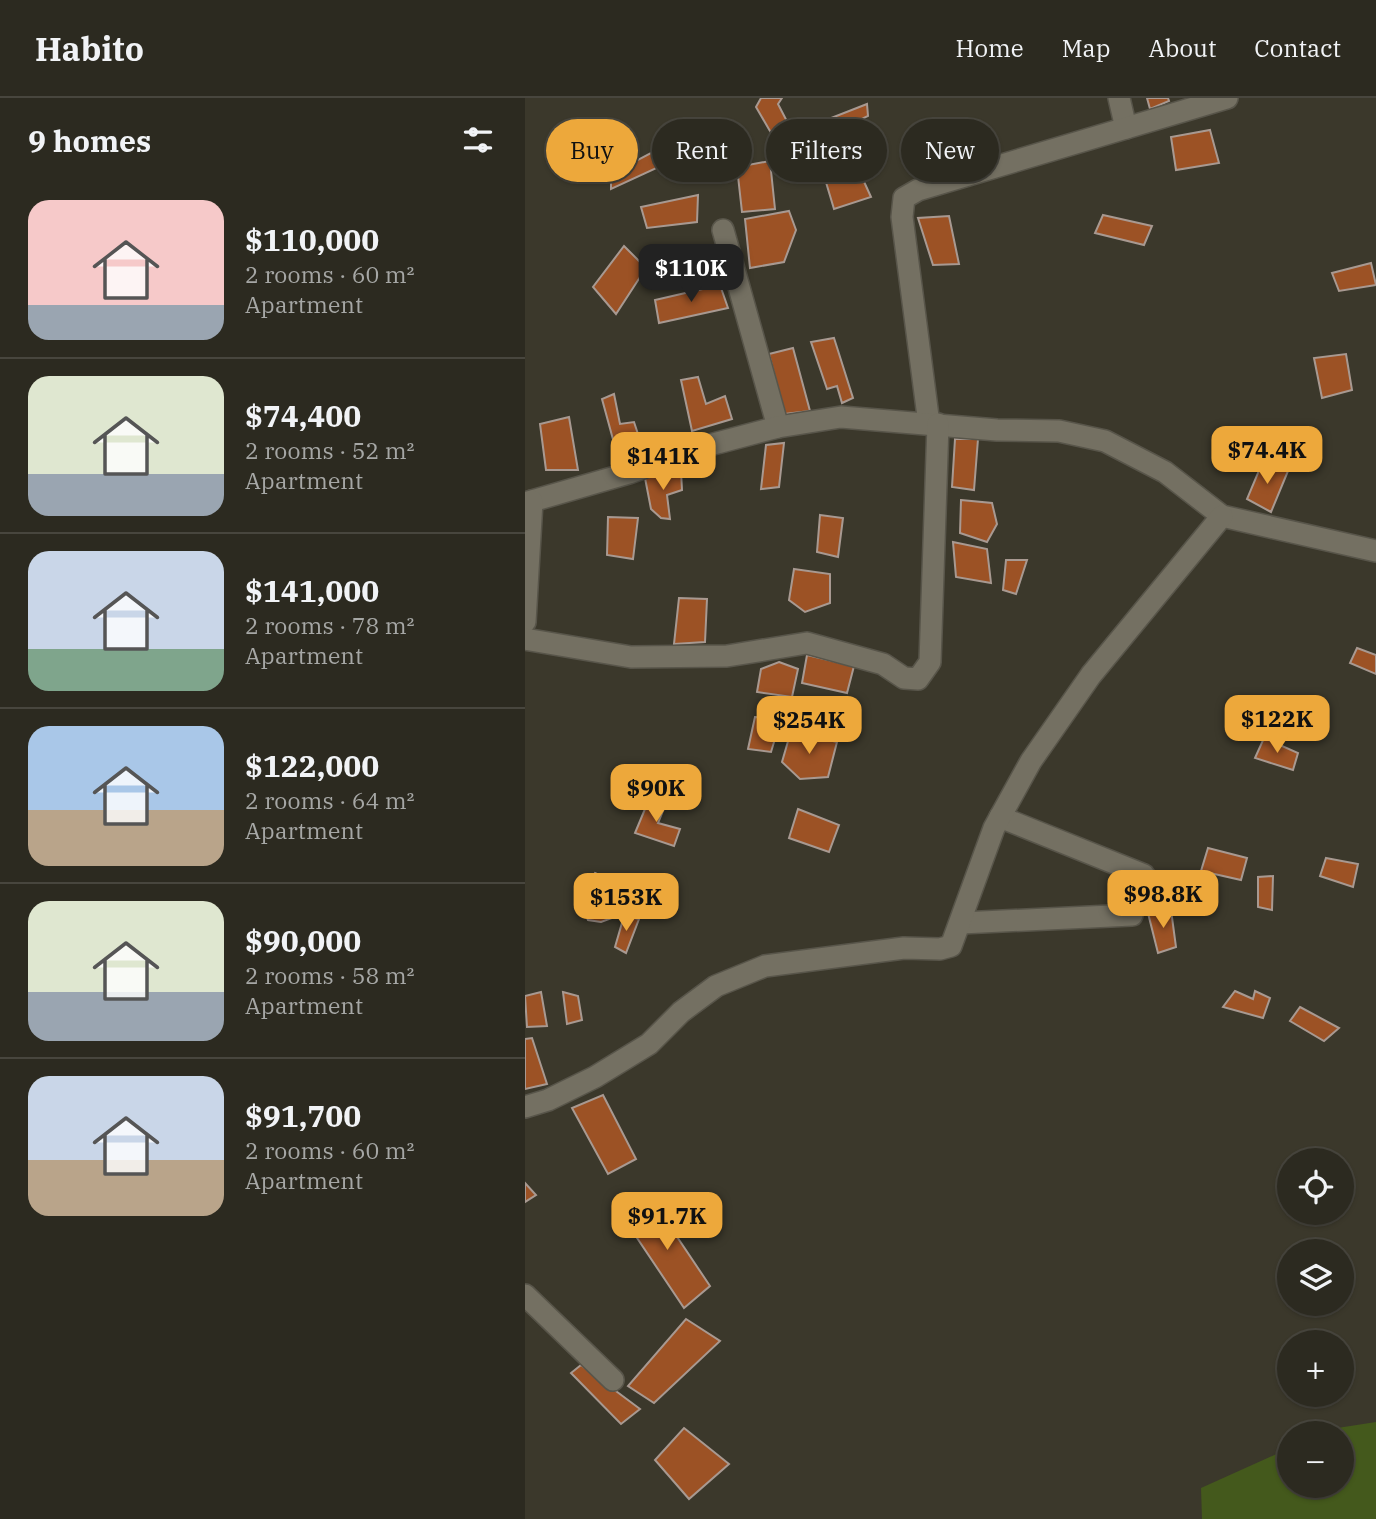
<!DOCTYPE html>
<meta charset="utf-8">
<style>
body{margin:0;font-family:"IBM Plex Serif",serif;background:#38362d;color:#f1f3f6;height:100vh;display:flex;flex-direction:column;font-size:26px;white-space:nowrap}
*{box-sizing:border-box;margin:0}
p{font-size:23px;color:#a6a7a5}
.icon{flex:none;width:38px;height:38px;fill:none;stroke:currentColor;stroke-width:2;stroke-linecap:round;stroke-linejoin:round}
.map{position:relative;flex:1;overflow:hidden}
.sheet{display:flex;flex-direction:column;background:#2c2a20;width:525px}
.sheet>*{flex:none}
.hud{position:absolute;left:21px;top:21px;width:665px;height:63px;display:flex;gap:14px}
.tools{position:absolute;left:752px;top:1050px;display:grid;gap:14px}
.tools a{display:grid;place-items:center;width:77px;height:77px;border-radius:50%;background:#2c2a20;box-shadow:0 2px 5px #0004,0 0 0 2px #48463e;font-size:35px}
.price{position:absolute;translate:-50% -60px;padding:0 16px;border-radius:14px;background:#eda83b;color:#111;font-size:23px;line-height:46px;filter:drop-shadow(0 2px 4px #0008)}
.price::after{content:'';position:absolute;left:50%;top:42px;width:21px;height:16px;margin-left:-10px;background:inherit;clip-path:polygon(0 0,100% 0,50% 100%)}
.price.current{background:#222;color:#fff}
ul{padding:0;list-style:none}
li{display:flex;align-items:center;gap:21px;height:175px;padding:0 28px}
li+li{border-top:2px solid #48463e}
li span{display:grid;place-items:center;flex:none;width:196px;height:140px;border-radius:21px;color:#555}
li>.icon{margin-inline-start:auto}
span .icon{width:84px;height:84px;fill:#fffc;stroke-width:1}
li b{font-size:30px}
h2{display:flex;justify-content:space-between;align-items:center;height:84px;padding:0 28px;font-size:30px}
.tag{padding:0 24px;border-radius:32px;background:#2c2a20;box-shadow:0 2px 5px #0004,0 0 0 2px #48463e;font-size:24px;line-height:63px}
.tag.current{background:#eda83b;color:#111}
header{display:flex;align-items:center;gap:42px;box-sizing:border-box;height:98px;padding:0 35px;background:#2c2a20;border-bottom:2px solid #48463e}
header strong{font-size:33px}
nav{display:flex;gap:38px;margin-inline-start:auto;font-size:24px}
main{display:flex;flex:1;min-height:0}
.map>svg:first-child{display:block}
.green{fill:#44591c}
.building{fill:#9c5225;stroke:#a89991;stroke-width:2}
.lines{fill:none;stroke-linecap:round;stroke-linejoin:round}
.minor-casing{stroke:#58554a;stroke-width:24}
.minor{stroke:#747062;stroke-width:21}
</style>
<header>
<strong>Habito</strong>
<nav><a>Home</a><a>Map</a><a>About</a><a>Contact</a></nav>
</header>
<main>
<section class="sheet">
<h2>9 homes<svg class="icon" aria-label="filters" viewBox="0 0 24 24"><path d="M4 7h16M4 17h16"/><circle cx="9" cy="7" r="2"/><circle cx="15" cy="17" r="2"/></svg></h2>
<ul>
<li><span style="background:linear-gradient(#f6c9c9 75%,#9aa5b1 0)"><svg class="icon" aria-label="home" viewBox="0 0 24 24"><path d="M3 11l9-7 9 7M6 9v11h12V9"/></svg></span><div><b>$110,000</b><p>2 rooms · 60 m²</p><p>Apartment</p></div></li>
<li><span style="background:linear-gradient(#dfe7d0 70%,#9aa5b1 0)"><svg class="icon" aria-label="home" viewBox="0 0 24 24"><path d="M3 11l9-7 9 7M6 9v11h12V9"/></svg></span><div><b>$74,400</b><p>2 rooms · 52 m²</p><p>Apartment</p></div></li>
<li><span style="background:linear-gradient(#c9d6e8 70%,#7fa58c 0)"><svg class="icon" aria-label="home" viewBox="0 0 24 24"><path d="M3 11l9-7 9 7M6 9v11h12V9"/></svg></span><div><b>$141,000</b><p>2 rooms · 78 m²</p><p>Apartment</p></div></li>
<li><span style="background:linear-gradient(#a9c7e8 60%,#b9a48a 0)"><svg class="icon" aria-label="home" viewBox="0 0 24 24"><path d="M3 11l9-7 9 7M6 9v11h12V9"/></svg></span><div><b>$122,000</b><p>2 rooms · 64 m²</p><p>Apartment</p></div></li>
<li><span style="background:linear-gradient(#dfe7d0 65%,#9aa5b1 0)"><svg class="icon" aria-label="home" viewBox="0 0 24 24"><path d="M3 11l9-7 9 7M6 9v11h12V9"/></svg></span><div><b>$90,000</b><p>2 rooms · 58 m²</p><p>Apartment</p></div></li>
<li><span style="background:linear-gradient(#c9d6e8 60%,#b9a48a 0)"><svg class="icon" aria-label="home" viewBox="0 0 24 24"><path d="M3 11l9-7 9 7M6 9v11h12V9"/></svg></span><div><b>$91,700</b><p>2 rooms · 60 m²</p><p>Apartment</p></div></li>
</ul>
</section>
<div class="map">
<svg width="851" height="1421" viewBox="0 0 851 1421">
<rect width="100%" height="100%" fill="#3b382b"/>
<polygon class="green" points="851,1324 851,1421 677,1421 676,1390 765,1350 765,1388 817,1388 817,1335 797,1335 806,1331"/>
<g class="building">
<polygon points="236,0 257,0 253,6 268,35 342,6 343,18 260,59 231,9"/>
<polygon points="622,0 643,0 644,3 625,11"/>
<polygon points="347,26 348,46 312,55 310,40"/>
<polygon points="685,32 694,65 651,72 646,39"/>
<polygon points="160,37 162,56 86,91 86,76"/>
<polygon points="245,63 250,111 217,114 212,69"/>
<polygon points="330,64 346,99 309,111 297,71"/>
<polygon points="173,97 172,124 122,130 116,109"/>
<polygon points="264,113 271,132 259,164 225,170 220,121"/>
<polygon points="578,117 627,128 619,147 570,135"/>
<polygon points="424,118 434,166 408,167 393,120"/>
<polygon points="99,148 121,170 91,216 68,189"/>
<polygon points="846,165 851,187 814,193 807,175"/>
<polygon points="195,187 203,210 134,225 130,202"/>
<polygon points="309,240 328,300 317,305 312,288 302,291 286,244"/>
<polygon points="268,250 285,313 259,316 244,256"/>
<polygon points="821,256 827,292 797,300 789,260"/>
<polygon points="173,279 181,306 200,298 207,321 167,333 156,282"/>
<polygon points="89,296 95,326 109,324 117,348 92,356 77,301"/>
<polygon points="44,319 53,372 21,372 15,326"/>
<polygon points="430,341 453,341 449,392 427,389"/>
<polygon points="259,345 254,389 236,391 241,347"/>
<polygon points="738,363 763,373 746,414 722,401"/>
<polygon points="156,373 157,392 142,397 145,421 136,420 126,411 120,380"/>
<polygon points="436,402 467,405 472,426 462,444 435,435"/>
<polygon points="295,417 318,420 313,459 292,454"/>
<polygon points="83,419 113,420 108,461 82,457"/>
<polygon points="428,444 462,451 466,485 431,479"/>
<polygon points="481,462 502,462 491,496 478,492"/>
<polygon points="269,471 305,476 305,505 280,514 264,502"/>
<polygon points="154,500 182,501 180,544 149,546"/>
<polygon points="832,550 851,557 851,576 825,565"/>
<polygon points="282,557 329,568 322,595 277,585"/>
<polygon points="254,564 273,571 267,599 232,594 236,571"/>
<polygon points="230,619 256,621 246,654 223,651"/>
<polygon points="266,633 312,644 303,679 275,681 257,664"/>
<polygon points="739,640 773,655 768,672 730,660"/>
<polygon points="125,699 142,703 133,725 155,731 149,748 110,735"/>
<polygon points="273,711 314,727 304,754 264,740"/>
<polygon points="683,750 722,760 716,782 676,773"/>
<polygon points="801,760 833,766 828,789 795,778"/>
<polygon points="70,775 103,792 87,820 76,824 63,822 55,804"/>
<polygon points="748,778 747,812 733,809 733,779"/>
<polygon points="646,812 651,849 633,855 623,815"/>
<polygon points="99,818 114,821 101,855 90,849"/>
<polygon points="710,893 728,901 730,893 745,900 738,920 698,909"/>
<polygon points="16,894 22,928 2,929 0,898"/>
<polygon points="38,894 53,898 57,922 42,926"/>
<polygon points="775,909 814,930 799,943 765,923"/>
<polygon points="7,940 22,986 0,991 0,941"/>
<polygon points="78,997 111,1061 83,1076 47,1010"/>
<polygon points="0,1085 11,1097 0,1104"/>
<polygon points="126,1100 185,1188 159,1210 98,1119"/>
<polygon points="161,1221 195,1243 129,1305 103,1288"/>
<polygon points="56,1267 115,1311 96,1326 46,1275"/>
<polygon points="159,1330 204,1366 164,1401 130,1362"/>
</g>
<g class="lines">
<defs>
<g id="minor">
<polyline points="594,0 601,30"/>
<polyline points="198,132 253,329"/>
<polyline points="404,326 377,119 379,100 393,92 702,0"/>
<polyline points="0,405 104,375 177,349 253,329 316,319 472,332 534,333 580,343 640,374 697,418 851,453"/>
<polyline points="0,524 7,403"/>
<polyline points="0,541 106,559 202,558 282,545 358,566 379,580 393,581 405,564 413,326"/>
<polyline points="436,825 607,817 619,777 475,719"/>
<polyline points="0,1009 23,1002 70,979 124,946 156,914 191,888 240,868 379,850 415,851 426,848 469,730 506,663 566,577 697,418"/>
<polyline points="0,1197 88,1282"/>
</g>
</defs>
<use href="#minor" class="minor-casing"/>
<use href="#minor" class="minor"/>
</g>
</svg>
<div class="tools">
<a><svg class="icon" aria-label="locate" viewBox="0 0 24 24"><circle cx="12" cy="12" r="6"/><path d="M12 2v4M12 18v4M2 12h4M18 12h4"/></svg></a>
<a><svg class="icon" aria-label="layers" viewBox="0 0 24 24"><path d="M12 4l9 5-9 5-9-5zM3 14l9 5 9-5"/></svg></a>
<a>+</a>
<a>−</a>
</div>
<b class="price current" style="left:166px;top:206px">$110K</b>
<b class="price" style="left:742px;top:388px">$74.4K</b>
<b class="price" style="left:138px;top:394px">$141K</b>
<b class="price" style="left:752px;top:657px">$122K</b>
<b class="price" style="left:284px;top:658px">$254K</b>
<b class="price" style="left:131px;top:726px">$90K</b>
<b class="price" style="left:638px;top:832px">$98.8K</b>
<b class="price" style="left:101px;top:835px">$153K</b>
<b class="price" style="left:142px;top:1154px">$91.7K</b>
<div class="hud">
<a class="tag current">Buy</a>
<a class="tag">Rent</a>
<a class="tag">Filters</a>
<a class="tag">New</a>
</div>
</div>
</main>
